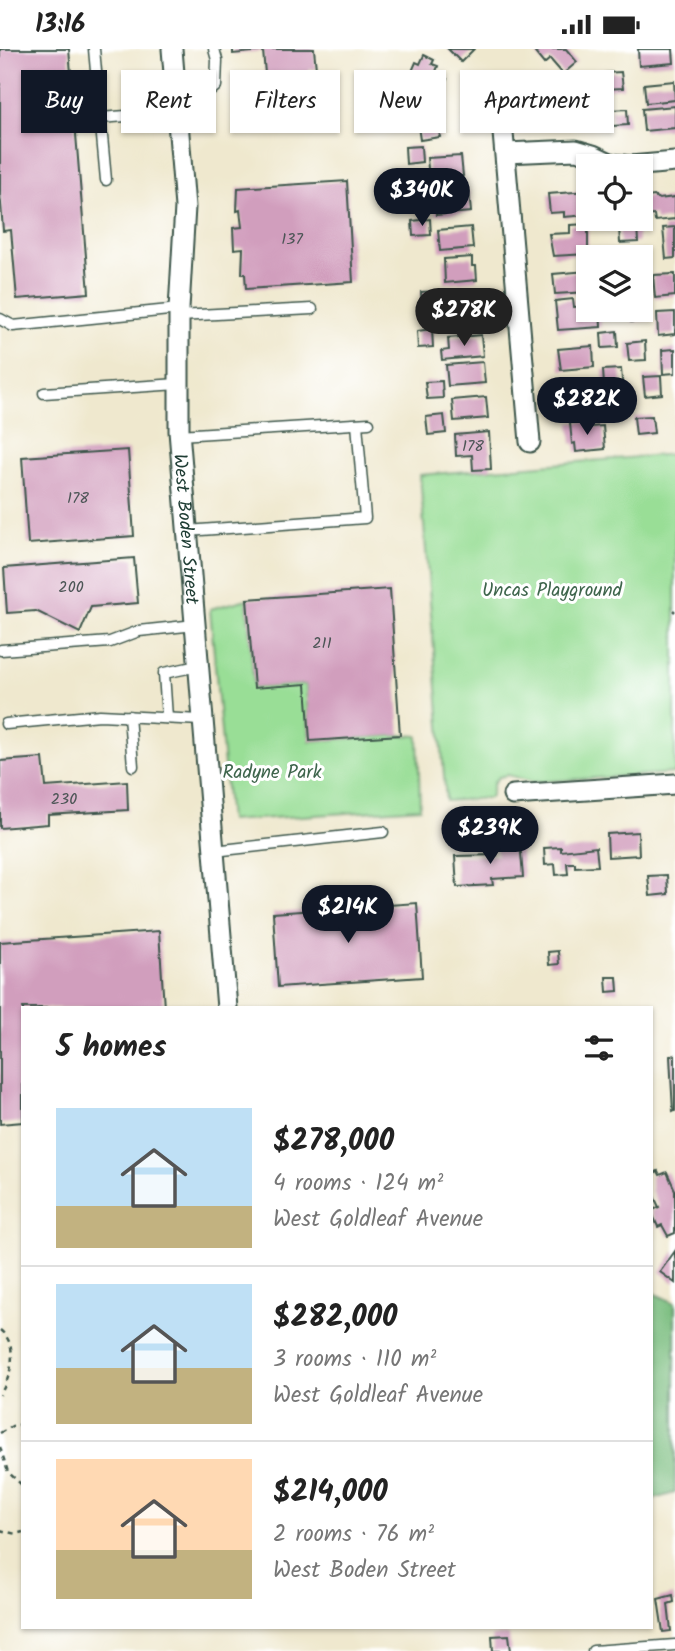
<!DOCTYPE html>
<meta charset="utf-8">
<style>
body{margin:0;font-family:Kalam,sans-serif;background:#f6f6f6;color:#222;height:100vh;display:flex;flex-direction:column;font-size:26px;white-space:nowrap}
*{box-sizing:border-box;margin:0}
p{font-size:23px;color:#767676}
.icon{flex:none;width:38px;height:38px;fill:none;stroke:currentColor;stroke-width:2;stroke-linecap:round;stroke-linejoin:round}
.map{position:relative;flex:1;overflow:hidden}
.panel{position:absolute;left:21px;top:957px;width:632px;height:623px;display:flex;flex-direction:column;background:#fff;border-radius:0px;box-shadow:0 2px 5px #0004}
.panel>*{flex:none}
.hud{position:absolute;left:21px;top:21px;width:634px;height:63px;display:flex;gap:14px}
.controls{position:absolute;left:576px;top:105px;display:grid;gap:14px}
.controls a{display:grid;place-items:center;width:77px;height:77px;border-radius:0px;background:#fff;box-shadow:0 2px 5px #0004;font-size:35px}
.price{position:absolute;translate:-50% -60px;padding:0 16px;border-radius:24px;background:#111827;color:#fff;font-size:23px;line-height:46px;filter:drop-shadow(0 2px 4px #0008)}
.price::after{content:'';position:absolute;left:50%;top:42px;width:21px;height:16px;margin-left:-10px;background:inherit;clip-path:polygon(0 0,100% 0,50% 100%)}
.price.on{background:#222;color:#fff}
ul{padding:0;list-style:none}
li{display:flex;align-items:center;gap:21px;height:175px;padding:0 35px}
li+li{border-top:2px solid #e0e0e0}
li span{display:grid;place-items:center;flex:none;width:196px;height:140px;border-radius:0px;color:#555}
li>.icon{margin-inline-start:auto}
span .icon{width:84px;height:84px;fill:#fffc;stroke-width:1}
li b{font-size:30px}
h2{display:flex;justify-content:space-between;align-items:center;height:84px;padding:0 35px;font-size:30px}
.chip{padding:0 24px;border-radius:0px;background:#fff;box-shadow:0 2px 5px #0004;font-size:24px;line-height:63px}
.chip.on{background:#111827;color:#fff}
.status{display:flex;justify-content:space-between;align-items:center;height:49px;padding:0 35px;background:#fff;direction:ltr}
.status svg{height:19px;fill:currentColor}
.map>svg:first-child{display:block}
.green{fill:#99de96;stroke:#5c8e65;stroke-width:2}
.forest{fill:#7abd7f;stroke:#4c7d5a;stroke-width:2}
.building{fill:#d19ebd}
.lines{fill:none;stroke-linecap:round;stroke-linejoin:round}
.service-casing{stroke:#3e574b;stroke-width:13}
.minor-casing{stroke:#3e574b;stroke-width:23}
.path{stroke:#3e574b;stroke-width:2.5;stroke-dasharray:5 5;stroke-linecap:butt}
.service{stroke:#fff;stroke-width:10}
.minor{stroke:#fff;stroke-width:19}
.labels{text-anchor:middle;stroke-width:6;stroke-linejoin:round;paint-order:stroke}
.number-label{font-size:16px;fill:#4c5556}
.street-label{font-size:19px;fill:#1f3d34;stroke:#fff}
.park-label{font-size:19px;fill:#3e654c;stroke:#fff}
</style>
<div class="status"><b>13:16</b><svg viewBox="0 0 49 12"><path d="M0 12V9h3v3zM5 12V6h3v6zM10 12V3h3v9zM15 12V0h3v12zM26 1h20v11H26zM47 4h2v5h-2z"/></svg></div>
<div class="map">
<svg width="675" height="1602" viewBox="0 0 675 1602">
<rect width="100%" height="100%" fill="#fff"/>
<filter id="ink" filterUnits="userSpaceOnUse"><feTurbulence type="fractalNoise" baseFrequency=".0143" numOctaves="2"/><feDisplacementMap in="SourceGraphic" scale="14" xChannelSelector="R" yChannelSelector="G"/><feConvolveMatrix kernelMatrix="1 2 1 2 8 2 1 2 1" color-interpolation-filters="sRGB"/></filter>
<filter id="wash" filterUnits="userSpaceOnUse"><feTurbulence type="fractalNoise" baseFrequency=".00686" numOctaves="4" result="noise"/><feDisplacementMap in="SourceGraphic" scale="28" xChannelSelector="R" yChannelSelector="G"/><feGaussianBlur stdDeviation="1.57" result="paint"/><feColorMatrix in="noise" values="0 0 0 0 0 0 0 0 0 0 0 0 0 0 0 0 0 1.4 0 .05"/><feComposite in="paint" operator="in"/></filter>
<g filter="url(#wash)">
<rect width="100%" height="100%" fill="#efe8ce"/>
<g class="green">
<polygon points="675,405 675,724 533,733 508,726 499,728 494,733 490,749 446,752 420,426"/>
<polygon points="247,550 254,639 306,635 310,692 400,686 418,687 420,759 229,772 210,560"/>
</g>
<polygon class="forest" points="651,1243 675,1254 675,1444 651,1451"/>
<g id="blocks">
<g class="building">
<polygon points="0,0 69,0 89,244 17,250 11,181 3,182 0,141"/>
<polygon points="233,0 314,0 316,20 309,20 311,43 267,47 263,2 233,5"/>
<polygon points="448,0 474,0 461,13"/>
<polygon points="540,0 566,0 577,13 563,25 550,10 544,15 535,4"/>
<polygon points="638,0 673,0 674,14 639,17"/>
<polygon points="424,6 434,11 432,15 438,17 435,25 447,30 439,48 407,34 416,13 420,15"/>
<polygon points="621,23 623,39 605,40 604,24"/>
<polygon points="583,25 592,44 563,57 554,38"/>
<polygon points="674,32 675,51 646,54 644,35"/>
<polygon points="412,46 414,59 435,56 440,88 420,91 416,63 399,65 396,48"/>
<polygon points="675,57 675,79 644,82 642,60"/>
<polygon points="627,60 628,76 612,77 611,61"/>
<polygon points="421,97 422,113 406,115 405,98"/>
<polygon points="461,107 463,127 429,130 427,109"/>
<polygon points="347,132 353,233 246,240 245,225 242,225 243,199 234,200 233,179 242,178 240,161 237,162 238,139"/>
<polygon points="427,134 428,151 412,152 410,135"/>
<polygon points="469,142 471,163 436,166 435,145"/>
<polygon points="588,142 588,166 564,168 564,163 550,164 548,145"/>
<polygon points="654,147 659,150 675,148 675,170 655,172 654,166 640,167 640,149"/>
<polygon points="430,170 431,186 413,187 412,172"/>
<polygon points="588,175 588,205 553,207 549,185 570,184 570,176"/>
<polygon points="637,176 638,193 620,194 619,178"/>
<polygon points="471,178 473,199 440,202 438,181"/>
<polygon points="675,178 675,209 666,210 663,179"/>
<polygon points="472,208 472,217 476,217 477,231 445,234 444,210"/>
<polygon points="587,222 588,243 555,245 553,225"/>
<polygon points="675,225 675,247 655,249 653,226"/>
<polygon points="437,242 438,258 422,259 421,243"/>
<polygon points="477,250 479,272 433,275 432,260 445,259 445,252"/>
<polygon points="573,250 574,258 588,257 588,261 600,261 601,278 558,281 555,252"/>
<polygon points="647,252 649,271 631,273 630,261 640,261 640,253"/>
<polygon points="675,263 675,285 658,287 657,264"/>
<polygon points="432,280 433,298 418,299 417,282"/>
<polygon points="617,282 618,298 602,299 601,284"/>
<polygon points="481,286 483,307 442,311 441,302 449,301 448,289"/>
<polygon points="645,292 646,311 629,312 627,294"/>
<polygon points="593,297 594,318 561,321 558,300"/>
<polygon points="675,300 675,324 663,325 662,301"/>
<polygon points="483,313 485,334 448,337 446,316"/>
<polygon points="621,320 623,341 612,342 612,336 604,336 603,321"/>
<polygon points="661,327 662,345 645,347 643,328"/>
<polygon points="442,332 443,349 427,350 425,333"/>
<polygon points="596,336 597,356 564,358 563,338"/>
<polygon points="486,348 488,369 454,372 452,351"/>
<polygon points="444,366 446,384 428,386 426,368"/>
<polygon points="652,367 654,384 636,386 634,368"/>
<polygon points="589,372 590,378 603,377 605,400 576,403 575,394 572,395 570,374"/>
<polygon points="489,383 491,420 473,421 472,406 456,407 455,386"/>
<polygon points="128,401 134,487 28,495 22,408"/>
<polygon points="134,509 138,554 91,558 80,584 36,562 7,564 4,519"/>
<polygon points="390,540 400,686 310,692 306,635 254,639 247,550"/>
<polygon points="43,709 46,738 127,732 128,761 48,766 48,775 0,779 0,712"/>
<polygon points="638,783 639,806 608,808 607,785"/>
<polygon points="512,791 520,792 523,828 492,830 493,836 457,838 455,807 497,806 496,792"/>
<polygon points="561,798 561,802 596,798 598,817 575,818 575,814 567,814 568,825 556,826 555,815 545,816 544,799"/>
<polygon points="667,826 668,845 650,847 648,827"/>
<polygon points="417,854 422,928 278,938 273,864"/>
<polygon points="159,882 164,959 23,959 23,1073 0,1075 0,893"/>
<polygon points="558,902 559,915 549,916 548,903"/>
<polygon points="606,928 617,928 618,942 607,943"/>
<polygon points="675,1006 675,1062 673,1063 670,1007"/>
<polygon points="658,1122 660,1126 667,1123 675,1141 675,1184 668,1187 662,1176 658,1178 651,1162 659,1158 651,1141 651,1126"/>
<polygon points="675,1202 675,1234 660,1223"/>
<polygon points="673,1546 674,1553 668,1555 671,1582 663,1583 658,1550"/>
<polygon points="509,1586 511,1602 493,1602 492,1587"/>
</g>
</g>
</g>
<g filter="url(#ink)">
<use href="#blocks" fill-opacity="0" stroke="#3e574b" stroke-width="2"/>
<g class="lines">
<defs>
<g id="service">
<polyline points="94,0 106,131"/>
<polyline points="176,47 210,42 216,37 217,11 214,0"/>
<polyline points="100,69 178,63"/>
<polyline points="179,267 312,260"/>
<polyline points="0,270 13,277 179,260"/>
<polyline points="44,344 178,335"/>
<polyline points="179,386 369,374"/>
<polyline points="187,482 365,469 357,375"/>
<polyline points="1,601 110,593 139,582 195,576"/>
<polyline points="129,667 133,717"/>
<polyline points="167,669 164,624 198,617"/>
<polyline points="6,675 100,666 201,671"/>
<polyline points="214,802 383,783"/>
<polyline points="593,1602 675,1596"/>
</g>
<g id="minor">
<path id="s1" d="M172,0L185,158L179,260V382L227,959"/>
<polyline points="501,61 530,393"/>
<polyline points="506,104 576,101 593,106 612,115 631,117 675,113"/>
<polyline points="513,746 675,735"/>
</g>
</defs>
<use href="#service" class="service-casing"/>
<use href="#minor" class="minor-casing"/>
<g class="path">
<polyline points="673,561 675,563"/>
<path d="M0,1281C20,1297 11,1327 0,1346"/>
<polyline points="0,1384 12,1377 23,1375"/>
<polyline points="0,1398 8,1423 23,1437"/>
<polyline points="0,1481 16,1485 23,1483"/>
</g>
<use href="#service" class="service"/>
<use href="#minor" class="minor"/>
</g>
</g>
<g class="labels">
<g class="number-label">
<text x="292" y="195">137</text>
<text x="473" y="402">178</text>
<text x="78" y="454">178</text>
<text x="71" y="543">200</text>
<text x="322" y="599">211</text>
<text x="64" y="755">230</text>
</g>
<g class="street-label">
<text dy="7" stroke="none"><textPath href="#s1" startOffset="481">West Boden Street</textPath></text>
</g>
<g class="park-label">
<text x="552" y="547">Uncas Playground</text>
<text x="272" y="729">Radyne Park</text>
</g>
</g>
</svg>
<div class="controls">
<a><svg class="icon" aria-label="locate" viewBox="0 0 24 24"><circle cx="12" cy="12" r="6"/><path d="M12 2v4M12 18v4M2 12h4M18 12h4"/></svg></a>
<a><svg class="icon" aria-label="layers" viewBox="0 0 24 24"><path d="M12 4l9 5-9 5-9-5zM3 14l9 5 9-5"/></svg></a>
</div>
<b class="price" style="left:422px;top:179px">$340K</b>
<b class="price on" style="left:464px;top:299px">$278K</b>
<b class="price" style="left:587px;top:388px">$282K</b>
<b class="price" style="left:490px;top:817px">$239K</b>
<b class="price" style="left:348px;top:896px">$214K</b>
<div class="hud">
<a class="chip on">Buy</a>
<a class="chip">Rent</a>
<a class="chip">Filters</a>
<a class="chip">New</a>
<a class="chip">Apartment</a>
</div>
<section class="panel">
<h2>5 homes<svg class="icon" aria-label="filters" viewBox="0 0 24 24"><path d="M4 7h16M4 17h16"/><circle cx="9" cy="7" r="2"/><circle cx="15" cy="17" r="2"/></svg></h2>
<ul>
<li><span style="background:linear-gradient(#bfe0f5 70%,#c2b280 0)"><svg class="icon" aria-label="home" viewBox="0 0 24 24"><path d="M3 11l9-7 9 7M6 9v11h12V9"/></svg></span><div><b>$278,000</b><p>4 rooms · 124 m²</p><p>West Goldleaf Avenue</p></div></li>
<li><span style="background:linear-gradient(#bfe0f5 60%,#c2b280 0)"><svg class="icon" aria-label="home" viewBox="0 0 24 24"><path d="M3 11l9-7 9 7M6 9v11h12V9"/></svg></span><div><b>$282,000</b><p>3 rooms · 110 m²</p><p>West Goldleaf Avenue</p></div></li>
<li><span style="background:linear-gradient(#ffd9b3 65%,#c2b280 0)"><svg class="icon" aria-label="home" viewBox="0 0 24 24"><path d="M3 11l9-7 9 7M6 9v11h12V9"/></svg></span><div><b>$214,000</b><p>2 rooms · 76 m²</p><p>West Boden Street</p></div></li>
</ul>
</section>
</div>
